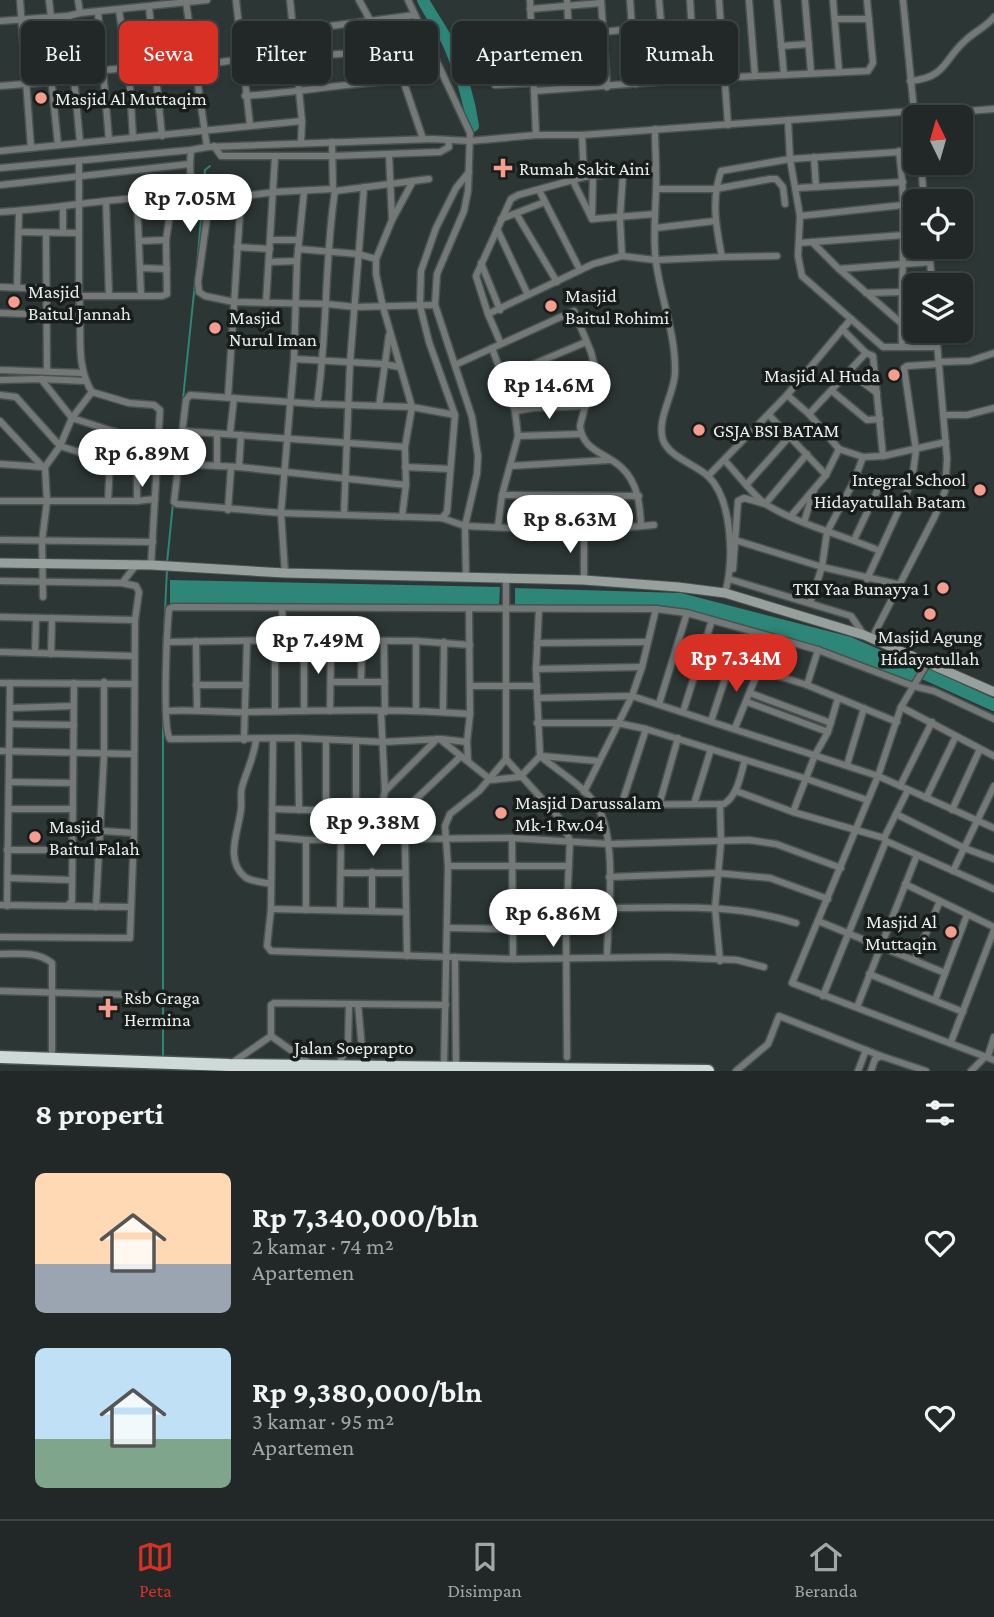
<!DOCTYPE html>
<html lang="id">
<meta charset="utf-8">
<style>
body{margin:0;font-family:"Crimson Pro",serif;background:#29302f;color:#f1f3f6;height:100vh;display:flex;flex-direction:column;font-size:26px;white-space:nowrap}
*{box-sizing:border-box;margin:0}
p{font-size:23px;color:#a2a6a7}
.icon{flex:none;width:38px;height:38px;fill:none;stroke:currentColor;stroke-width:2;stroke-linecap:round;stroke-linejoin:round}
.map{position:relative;height:1071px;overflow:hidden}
.panel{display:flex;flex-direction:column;background:#212827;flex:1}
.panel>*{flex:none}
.banner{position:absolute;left:21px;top:21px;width:952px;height:63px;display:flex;gap:14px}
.needle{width:46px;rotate:355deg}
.buttons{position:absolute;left:903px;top:105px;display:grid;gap:14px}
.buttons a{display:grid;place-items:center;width:70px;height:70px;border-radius:10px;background:#212827;box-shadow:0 2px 5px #0004,0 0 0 2px #3e4444;font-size:35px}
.price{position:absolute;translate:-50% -60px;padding:0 16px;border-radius:24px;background:#fff;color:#222;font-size:23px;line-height:46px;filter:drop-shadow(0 2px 4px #0008)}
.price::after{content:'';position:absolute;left:50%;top:42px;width:21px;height:16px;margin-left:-10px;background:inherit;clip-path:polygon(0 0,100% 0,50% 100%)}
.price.active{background:#d93025;color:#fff}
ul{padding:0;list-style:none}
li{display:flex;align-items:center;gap:21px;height:175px;padding:0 35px}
li span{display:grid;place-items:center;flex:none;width:196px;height:140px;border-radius:10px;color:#555}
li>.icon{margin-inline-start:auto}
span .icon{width:84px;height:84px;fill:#fffc;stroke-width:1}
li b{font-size:30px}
h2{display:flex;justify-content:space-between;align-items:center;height:84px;padding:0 35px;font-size:30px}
.tag{padding:0 24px;border-radius:10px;background:#212827;box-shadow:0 2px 5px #0004,0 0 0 2px #3e4444;font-size:24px;line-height:63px}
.tag.active{background:#d93025;color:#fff}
.dock{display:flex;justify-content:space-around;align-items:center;height:98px;border-top:2px solid #3e4444;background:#212827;font-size:19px;color:#a2a6a7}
.dock a{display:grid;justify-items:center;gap:4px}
.dock .active{color:#d93025}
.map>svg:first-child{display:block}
.water{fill:#2d8677}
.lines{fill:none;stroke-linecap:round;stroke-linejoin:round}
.stream{stroke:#2d8677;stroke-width:2}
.river{stroke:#2d8677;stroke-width:12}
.street-casing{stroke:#4a5352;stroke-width:9}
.secondary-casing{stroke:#4a5352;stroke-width:11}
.highway-casing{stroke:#4a5352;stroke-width:15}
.street{stroke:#747978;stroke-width:6}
.secondary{stroke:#98a09e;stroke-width:9}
.highway{stroke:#cddad7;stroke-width:12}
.poi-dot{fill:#f59d8e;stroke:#181c1b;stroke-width:2.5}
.labels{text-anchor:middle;stroke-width:7;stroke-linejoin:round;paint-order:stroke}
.poi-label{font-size:19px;fill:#e8eeed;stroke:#181c1b;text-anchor:start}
.street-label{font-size:19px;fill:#e8eeed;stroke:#181c1b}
</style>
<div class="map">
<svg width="994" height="1071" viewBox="0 0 994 1071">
<rect width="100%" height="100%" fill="#2c3634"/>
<g class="water">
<polygon points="170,580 500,587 499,607 170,606"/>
<polygon points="515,588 681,593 851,637 924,669 917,683 824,649 675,609 515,608"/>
</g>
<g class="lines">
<g class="stream">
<polyline points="196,278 205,170 210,166"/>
<polyline points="183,399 195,283"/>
<polyline points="167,563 173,503"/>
<polyline points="163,654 167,569"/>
<polyline points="163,1057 163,705"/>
</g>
<g class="river">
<path d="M423,0C431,16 444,32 450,47C461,73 469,98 473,126"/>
<polyline points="912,668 994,705"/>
</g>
<defs>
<g id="street">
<polyline points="20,0 31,148"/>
<polyline points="49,0 51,17"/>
<polyline points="78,0 80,13"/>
<polyline points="236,0 250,125"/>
<polyline points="290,0 302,121 301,143"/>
<polyline points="359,0 403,80 423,139"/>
<polyline points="408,0 470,133 468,191 464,211 437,274 435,305 472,417 478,456 477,474 465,526 466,577"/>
<polyline points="530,0 536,135"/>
<polyline points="567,0 572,88"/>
<polyline points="601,0 607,87"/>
<polyline points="630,0 636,84"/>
<polyline points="659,0 666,81"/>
<polyline points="690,0 695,79"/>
<polyline points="719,0 728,125"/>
<polyline points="749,0 755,76"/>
<polyline points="777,0 784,75"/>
<polyline points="805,0 811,72"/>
<polyline points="833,0 839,71"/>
<polyline points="903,0 915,121"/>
<polyline points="186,2 207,147"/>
<polyline points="149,7 162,136"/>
<polyline points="530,9 601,3"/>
<polyline points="119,10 130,87 133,138"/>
<polyline points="98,12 109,140"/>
<polyline points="68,16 80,142"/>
<polyline points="45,18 58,145"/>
<polyline points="835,19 869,19"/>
<polyline points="0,21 68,16 80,13 207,0"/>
<polyline points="352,24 356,83"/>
<polyline points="292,31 415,15"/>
<polyline points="241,32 291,25"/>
<polyline points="532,39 632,29"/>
<polyline points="781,46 809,44"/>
<polyline points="294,57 354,53"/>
<polyline points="73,73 127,68"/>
<polyline points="244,73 295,67"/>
<polyline points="129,75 243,59"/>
<path d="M910,81C948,77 943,59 967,39C976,31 987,26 994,17"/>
<polyline points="495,85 533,83"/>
<polyline points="0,86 75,80"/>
<polyline points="534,91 695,79 868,71 873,63 867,0"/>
<path d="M245,96C298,92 350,83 403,80"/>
<polyline points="949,117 968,111 994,109"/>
<polyline points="788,120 790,159 800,216 798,256 802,276 883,347 937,347"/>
<path d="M655,129C655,150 657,172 656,193C655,215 653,240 656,262C661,299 676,335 675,372C675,393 656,419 663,440C669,457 695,464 708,476C733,500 734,562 725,593"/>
<polyline points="582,135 584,177"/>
<polyline points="332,142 333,189 274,192 214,200 209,203 198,282 199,292 205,296 234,302 327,304 355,307 435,305"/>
<polyline points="214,146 221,156 333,156 440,152 449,147 448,140"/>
<polyline points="0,151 302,121"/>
<path d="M899,151C908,216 900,282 902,347"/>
<polyline points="389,155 392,219"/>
<polyline points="814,157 816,187"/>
<path d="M79,161V296C83,328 74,364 92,392L129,403L154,405L160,410L151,565"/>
<polyline points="921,163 924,201"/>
<polyline points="0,168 191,150 207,147 432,139 470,141 536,135 582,135 914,111"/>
<polyline points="573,181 592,219"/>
<polyline points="0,185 190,164 191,150"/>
<polyline points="797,188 903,182"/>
<polyline points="656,189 715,189 770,179 776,179 783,187 785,204"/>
<polyline points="539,190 580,270"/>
<polyline points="137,197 141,295"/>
<polyline points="106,201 109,296"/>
<polyline points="63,207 63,231"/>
<path d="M0,212C59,209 117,196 177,197"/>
<polyline points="138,212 170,214"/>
<polyline points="517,215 557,282"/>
<polyline points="800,216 903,205"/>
<polyline points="592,217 593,176"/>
<polyline points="501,219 545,202"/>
<polyline points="592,219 655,214"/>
<polyline points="655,228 715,221"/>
<polyline points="497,229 528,295"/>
<polyline points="19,232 78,233"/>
<polyline points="46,233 47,371"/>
<polyline points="271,240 299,240"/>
<polyline points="140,241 166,240"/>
<polyline points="812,242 839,269 901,323"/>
<polyline points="799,243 904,235"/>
<polyline points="237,247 270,249"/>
<polyline points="929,247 932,285"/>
<polyline points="298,249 358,254 376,259"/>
<polyline points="622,256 620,218 623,174"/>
<polyline points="722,257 777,256"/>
<polyline points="269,262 297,261"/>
<polyline points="481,263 500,310"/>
<polyline points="141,268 167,269"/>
<polyline points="839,269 930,262"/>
<polyline points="0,287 46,289"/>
<polyline points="17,287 19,211"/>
<polyline points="866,293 902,292"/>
<polyline points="79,296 162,296 167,294 166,240 170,214 177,197 185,194 191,188 190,164"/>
<polyline points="266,303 275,157"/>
<polyline points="0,313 82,316"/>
<path d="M488,314L593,264L622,256L655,260L722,257C716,227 711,200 721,171L790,159L915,151"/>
<polyline points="842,329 866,353 873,356 883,456"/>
<polyline points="501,344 488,314 476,276 511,199 518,195 584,177 655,169"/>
<polyline points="492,348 515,411 518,436 502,495 498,526"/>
<polyline points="294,359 384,364 399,367"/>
<polyline points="938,362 970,361 994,353"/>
<path d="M457,364L574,311L591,352L595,368L580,426C583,452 606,452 622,468C638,483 640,505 641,526"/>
<polyline points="0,370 83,373"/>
<polyline points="849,372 877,393"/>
<polyline points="503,377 586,342"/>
<polyline points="41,379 72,418 128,436"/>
<polyline points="0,380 41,379 85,381"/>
<polyline points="832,391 867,420 880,419"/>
<polyline points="0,395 16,397 60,446 110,462 108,501"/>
<polyline points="787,395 809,414 839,449 863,457 883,456 946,442"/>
<polyline points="228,397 241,197"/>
<path d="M317,404C328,333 324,262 335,191L429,179"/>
<polyline points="512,404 595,368"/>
<polyline points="379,406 389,335"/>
<polyline points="515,411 533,408 586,406"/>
<polyline points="809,414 866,353"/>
<polyline points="455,415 412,407 317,404 190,395 186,400 174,502 177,504 281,513 442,518 465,526 584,531 654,525"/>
<polyline points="769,415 826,475"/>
<polyline points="944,415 967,415 994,408"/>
<polyline points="0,421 42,466"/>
<polyline points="182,431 405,447"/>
<polyline points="116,432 110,462 137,465 137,501"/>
<polyline points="230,433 234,398"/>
<polyline points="518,436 581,434"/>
<path d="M725,461C737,473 754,497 767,505C802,526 843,535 880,551"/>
<polyline points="0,464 43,467"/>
<polyline points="179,464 239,467 406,485"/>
<polyline points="217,466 217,434"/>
<polyline points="510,466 610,460"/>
<polyline points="239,467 241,435"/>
<polyline points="405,467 450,469"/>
<polyline points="708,476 787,395 851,319"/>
<polyline points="854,481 912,481"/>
<polyline points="747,484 789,437"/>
<polyline points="502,495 639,496"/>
<polyline points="0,501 137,501 155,499"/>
<polyline points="228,510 231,468"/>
<polyline points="344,514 350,363 364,187"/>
<polyline points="791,516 826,475 839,449"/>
<polyline points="402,517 406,485 405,447 412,407 383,307 376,274 376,259 392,220 413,181"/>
<polyline points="442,518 447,512 455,415 429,342 420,306 421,271 436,228 456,188 469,172"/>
<polyline points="804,522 814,490"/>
<polyline points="0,540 153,542"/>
<polyline points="735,540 822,567 901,585"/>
<polyline points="854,540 882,481"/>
<polyline points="733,569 738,501 744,498 765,504 807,454"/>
<polyline points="285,573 281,513 294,359 297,261 304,192"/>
<polyline points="506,579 506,759 562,821 570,841 566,926 567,1057"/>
<polyline points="729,579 851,616 864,635"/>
<polyline points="867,579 912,481 916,450 904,368 907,366 939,364"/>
<polyline points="584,580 584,531"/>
<polyline points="0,581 122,583 136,586 139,592 135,620 134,833 130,938 0,937"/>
<polyline points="122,583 137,564"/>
<polyline points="43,597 42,541 47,501 45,467 60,446 72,418 92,392"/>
<polyline points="810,603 822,567 827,532 854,481 863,457"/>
<polyline points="282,609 284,640"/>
<path d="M539,609L536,669L540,756C558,771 584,786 597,806C618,839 608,917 607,956"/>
<polyline points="0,617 135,620"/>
<polyline points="872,638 935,516 945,491 947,459 936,331"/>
<polyline points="275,640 275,711"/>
<polyline points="196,641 197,709"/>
<polyline points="304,641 304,711"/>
<polyline points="168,642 284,640 416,641 470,645"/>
<polyline points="384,642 385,712"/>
<polyline points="537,643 647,642"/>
<polyline points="704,649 731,661 807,685 897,722"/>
<polyline points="0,652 134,656"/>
<polyline points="35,653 36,618"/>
<polyline points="51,654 52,618"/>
<polyline points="928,662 901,707 878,776 792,983 994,1060"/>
<polyline points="536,669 642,667"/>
<polyline points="332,682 385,682"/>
<polyline points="361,682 362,642"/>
<polyline points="0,683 134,684"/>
<polyline points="196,685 246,685"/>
<polyline points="807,685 818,650"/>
<polyline points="470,686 537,686"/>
<polyline points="750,693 831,723"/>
<polyline points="537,698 632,696 878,776 994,828"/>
<polyline points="747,702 828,732"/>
<polyline points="659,704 687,613"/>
<polyline points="901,707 994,756"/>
<polyline points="10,708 73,706"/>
<path d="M166,711C193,709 220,713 247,712C321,711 396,708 470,714"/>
<polyline points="330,711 331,641"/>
<polyline points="416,711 416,641"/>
<polyline points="443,711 444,642"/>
<polyline points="381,712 385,791 380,812 383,840"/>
<polyline points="683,712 712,620"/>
<polyline points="711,721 731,661"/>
<polyline points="537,723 617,723 646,729 807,779 867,800"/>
<polyline points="10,724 74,725"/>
<polyline points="735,728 759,669"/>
<polyline points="298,738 299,810"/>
<polyline points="244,740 247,641"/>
<path d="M256,740C254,757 247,770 242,787C240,794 242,802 241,809C239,830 224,860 245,877C252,882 263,882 271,884"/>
<polyline points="273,740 271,909 267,946 271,951 513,959 668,957 737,960 764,967"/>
<polyline points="356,741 356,811"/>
<polyline points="442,741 491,780 520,777 540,756"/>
<path d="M467,742L441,739L383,742L298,738L170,739C162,728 167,629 169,609L173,607L656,609L687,613L818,650L913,686L934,691L994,719"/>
<polyline points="0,751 133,754"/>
<polyline points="541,756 598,761"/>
<polyline points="468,761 467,742 470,714 469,609"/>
<polyline points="847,765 864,708"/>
<polyline points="10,782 72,783"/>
<polyline points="900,786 932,722"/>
<polyline points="385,791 437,739"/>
<polyline points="736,791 793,812 884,838 886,841 994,889"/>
<polyline points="584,792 632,696 642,667 656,609"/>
<polyline points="926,798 956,736"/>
<polyline points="694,804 711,749"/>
<polyline points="720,804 721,842 715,908 720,961"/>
<path d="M596,805L724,804C738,795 740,776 745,760"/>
<polyline points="659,805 678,738"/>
<polyline points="621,806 646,729"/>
<polyline points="9,809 73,809"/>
<polyline points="272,809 380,812"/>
<polyline points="326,810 326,741"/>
<polyline points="952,810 980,749"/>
<polyline points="793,812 815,755 828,732 838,698"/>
<polyline points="896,814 964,848 994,859"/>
<polyline points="72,829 134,833"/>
<polyline points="273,837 306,840 512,838 609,844 749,840 776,844 841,868"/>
<polyline points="512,838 513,959"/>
<polyline points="884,838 908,790"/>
<polyline points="405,839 407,956"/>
<polyline points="411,839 410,819 414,801 460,757"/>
<polyline points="306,840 306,910"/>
<polyline points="7,850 71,850"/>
<polyline points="448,866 569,866"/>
<polyline points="953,871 994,786"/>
<polyline points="372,872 372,911"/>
<polyline points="341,873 405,873"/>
<polyline points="609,877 717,873 770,878 828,899"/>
<polyline points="8,878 71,880"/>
<polyline points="905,884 994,927"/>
<polyline points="0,905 67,906 72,901 74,683"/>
<polyline points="7,906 10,683"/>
<polyline points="67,906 130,907"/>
<polyline points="96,907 104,755 104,682"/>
<path d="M608,908C672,908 735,903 796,923"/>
<polyline points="271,909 406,912"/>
<polyline points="340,910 341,840"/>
<polyline points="818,921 945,973"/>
<polyline points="448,928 511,929 566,926"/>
<path d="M0,954C18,954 37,951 52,963V1059"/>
<polyline points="455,957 456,1067"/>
<polyline points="915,959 940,901"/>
<polyline points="869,974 963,1012"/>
<polyline points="0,991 140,995"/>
<polyline points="823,996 886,841"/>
<polyline points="935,1000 967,915"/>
<polyline points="358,1004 362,1049 371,1066"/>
<polyline points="857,1007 917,855"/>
<polyline points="271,1036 271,1005 274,1003 446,1005"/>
<polyline points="271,1036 312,1065"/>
<polyline points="951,1042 994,930"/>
<polyline points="988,1056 994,1037"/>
<polyline points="232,1063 271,1036"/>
<polyline points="338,1066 348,1045 349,1004"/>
<polyline points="444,1066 448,866 445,826 450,814 479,791 506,759"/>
<polyline points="736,1071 768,1044 779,1016 881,1056"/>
<polyline points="858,1071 866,1050"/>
<polyline points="871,1071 875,1059 881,1056 926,1071"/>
<polyline points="971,1071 984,1058"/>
</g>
<polyline id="secondary" points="0,563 151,565 285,573 584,580 678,587 725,593 864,635 994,692"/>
<polyline id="highway" points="0,1057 229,1065 708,1071"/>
</defs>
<use href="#street" class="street-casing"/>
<use href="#secondary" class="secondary-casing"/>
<use href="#highway" class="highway-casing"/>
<use href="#street" class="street"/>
<use href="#secondary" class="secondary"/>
<use href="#highway" class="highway"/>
</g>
<g class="poi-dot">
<circle cx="41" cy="98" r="7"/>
<path d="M499.5 157.5h7v7h7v7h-7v7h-7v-7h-7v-7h7z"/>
<circle cx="14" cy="302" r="7"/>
<circle cx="551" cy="306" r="7"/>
<circle cx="215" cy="328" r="7"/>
<circle cx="894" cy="375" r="7"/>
<circle cx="699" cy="430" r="7"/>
<circle cx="980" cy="490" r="7"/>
<circle cx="943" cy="588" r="7"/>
<circle cx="930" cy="614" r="7"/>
<circle cx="501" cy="813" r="7"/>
<circle cx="35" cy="837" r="7"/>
<circle cx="951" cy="932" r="7"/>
<path d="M104.5 997.5h7v7h7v7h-7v7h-7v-7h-7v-7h7z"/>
</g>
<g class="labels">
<g class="poi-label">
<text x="55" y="105">Masjid Al Muttaqim</text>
<text x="519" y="175">Rumah Sakit Aini</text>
<text x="28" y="298">Masjid<tspan x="28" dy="22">Baitul Jannah</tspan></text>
<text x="565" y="302">Masjid<tspan x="565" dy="22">Baitul Rohimi</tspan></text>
<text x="229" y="324">Masjid<tspan x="229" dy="22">Nurul Iman</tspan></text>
<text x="880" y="382" text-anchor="end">Masjid Al Huda</text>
<text x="713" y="437">GSJA BSI BATAM</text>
<text x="966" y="486" text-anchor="end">Integral School<tspan x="966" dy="22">Hidayatullah Batam</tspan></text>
<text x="929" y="595" text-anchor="end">TKI Yaa Bunayya 1</text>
<text x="930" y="643" text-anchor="middle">Masjid Agung<tspan x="930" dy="22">Hidayatullah</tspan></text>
<text x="515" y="809">Masjid Darussalam<tspan x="515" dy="22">Mk-1 Rw.04</tspan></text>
<text x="49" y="833">Masjid<tspan x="49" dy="22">Baitul Falah</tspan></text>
<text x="937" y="928" text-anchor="end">Masjid Al<tspan x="937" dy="22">Muttaqin</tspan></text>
<text x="124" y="1004">Rsb Graga<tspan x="124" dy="22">Hermina</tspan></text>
</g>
<g class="street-label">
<text x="354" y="1054">Jalan Soeprapto</text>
</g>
</g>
</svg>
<div class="buttons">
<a><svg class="needle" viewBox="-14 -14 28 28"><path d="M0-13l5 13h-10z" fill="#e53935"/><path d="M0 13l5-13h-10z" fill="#a2a6a7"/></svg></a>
<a><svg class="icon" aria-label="locate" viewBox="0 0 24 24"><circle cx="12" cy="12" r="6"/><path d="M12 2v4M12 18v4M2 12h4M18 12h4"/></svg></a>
<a><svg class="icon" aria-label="layers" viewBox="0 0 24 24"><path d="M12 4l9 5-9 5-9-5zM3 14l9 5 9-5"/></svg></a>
</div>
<b class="price" style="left:190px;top:234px">Rp 7.05M</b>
<b class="price" style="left:549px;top:421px">Rp 14.6M</b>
<b class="price" style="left:142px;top:489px">Rp 6.89M</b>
<b class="price" style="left:570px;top:555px">Rp 8.63M</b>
<b class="price" style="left:318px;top:676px">Rp 7.49M</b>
<b class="price active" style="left:736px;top:694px">Rp 7.34M</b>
<b class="price" style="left:373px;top:858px">Rp 9.38M</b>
<b class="price" style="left:553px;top:949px">Rp 6.86M</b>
<div class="banner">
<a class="tag">Beli</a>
<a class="tag active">Sewa</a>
<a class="tag">Filter</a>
<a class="tag">Baru</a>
<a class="tag">Apartemen</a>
<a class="tag">Rumah</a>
</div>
</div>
<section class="panel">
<h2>8 properti<svg class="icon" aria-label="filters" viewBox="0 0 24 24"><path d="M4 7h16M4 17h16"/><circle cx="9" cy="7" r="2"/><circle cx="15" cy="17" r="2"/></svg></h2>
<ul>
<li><span style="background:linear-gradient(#ffd9b3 65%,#9aa5b1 0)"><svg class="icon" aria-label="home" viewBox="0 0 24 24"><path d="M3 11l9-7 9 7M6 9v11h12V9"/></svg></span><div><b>Rp 7,340,000/bln</b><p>2 kamar · 74 m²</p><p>Apartemen</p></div><svg class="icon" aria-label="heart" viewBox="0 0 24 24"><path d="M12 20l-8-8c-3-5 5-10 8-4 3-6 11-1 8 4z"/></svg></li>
<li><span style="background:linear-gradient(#bfe0f5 65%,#7fa58c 0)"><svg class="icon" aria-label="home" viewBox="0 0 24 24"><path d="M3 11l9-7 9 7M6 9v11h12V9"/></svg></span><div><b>Rp 9,380,000/bln</b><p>3 kamar · 95 m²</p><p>Apartemen</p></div><svg class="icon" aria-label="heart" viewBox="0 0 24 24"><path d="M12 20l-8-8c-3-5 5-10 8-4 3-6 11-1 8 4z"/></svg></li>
</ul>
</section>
<nav class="dock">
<a class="active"><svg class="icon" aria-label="map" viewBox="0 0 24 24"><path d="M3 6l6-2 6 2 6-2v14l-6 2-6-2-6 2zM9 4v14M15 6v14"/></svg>Peta</a>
<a><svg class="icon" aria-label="saved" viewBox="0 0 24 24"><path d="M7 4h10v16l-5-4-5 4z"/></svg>Disimpan</a>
<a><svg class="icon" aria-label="home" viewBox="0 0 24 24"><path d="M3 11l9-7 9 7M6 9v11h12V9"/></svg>Beranda</a>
</nav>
